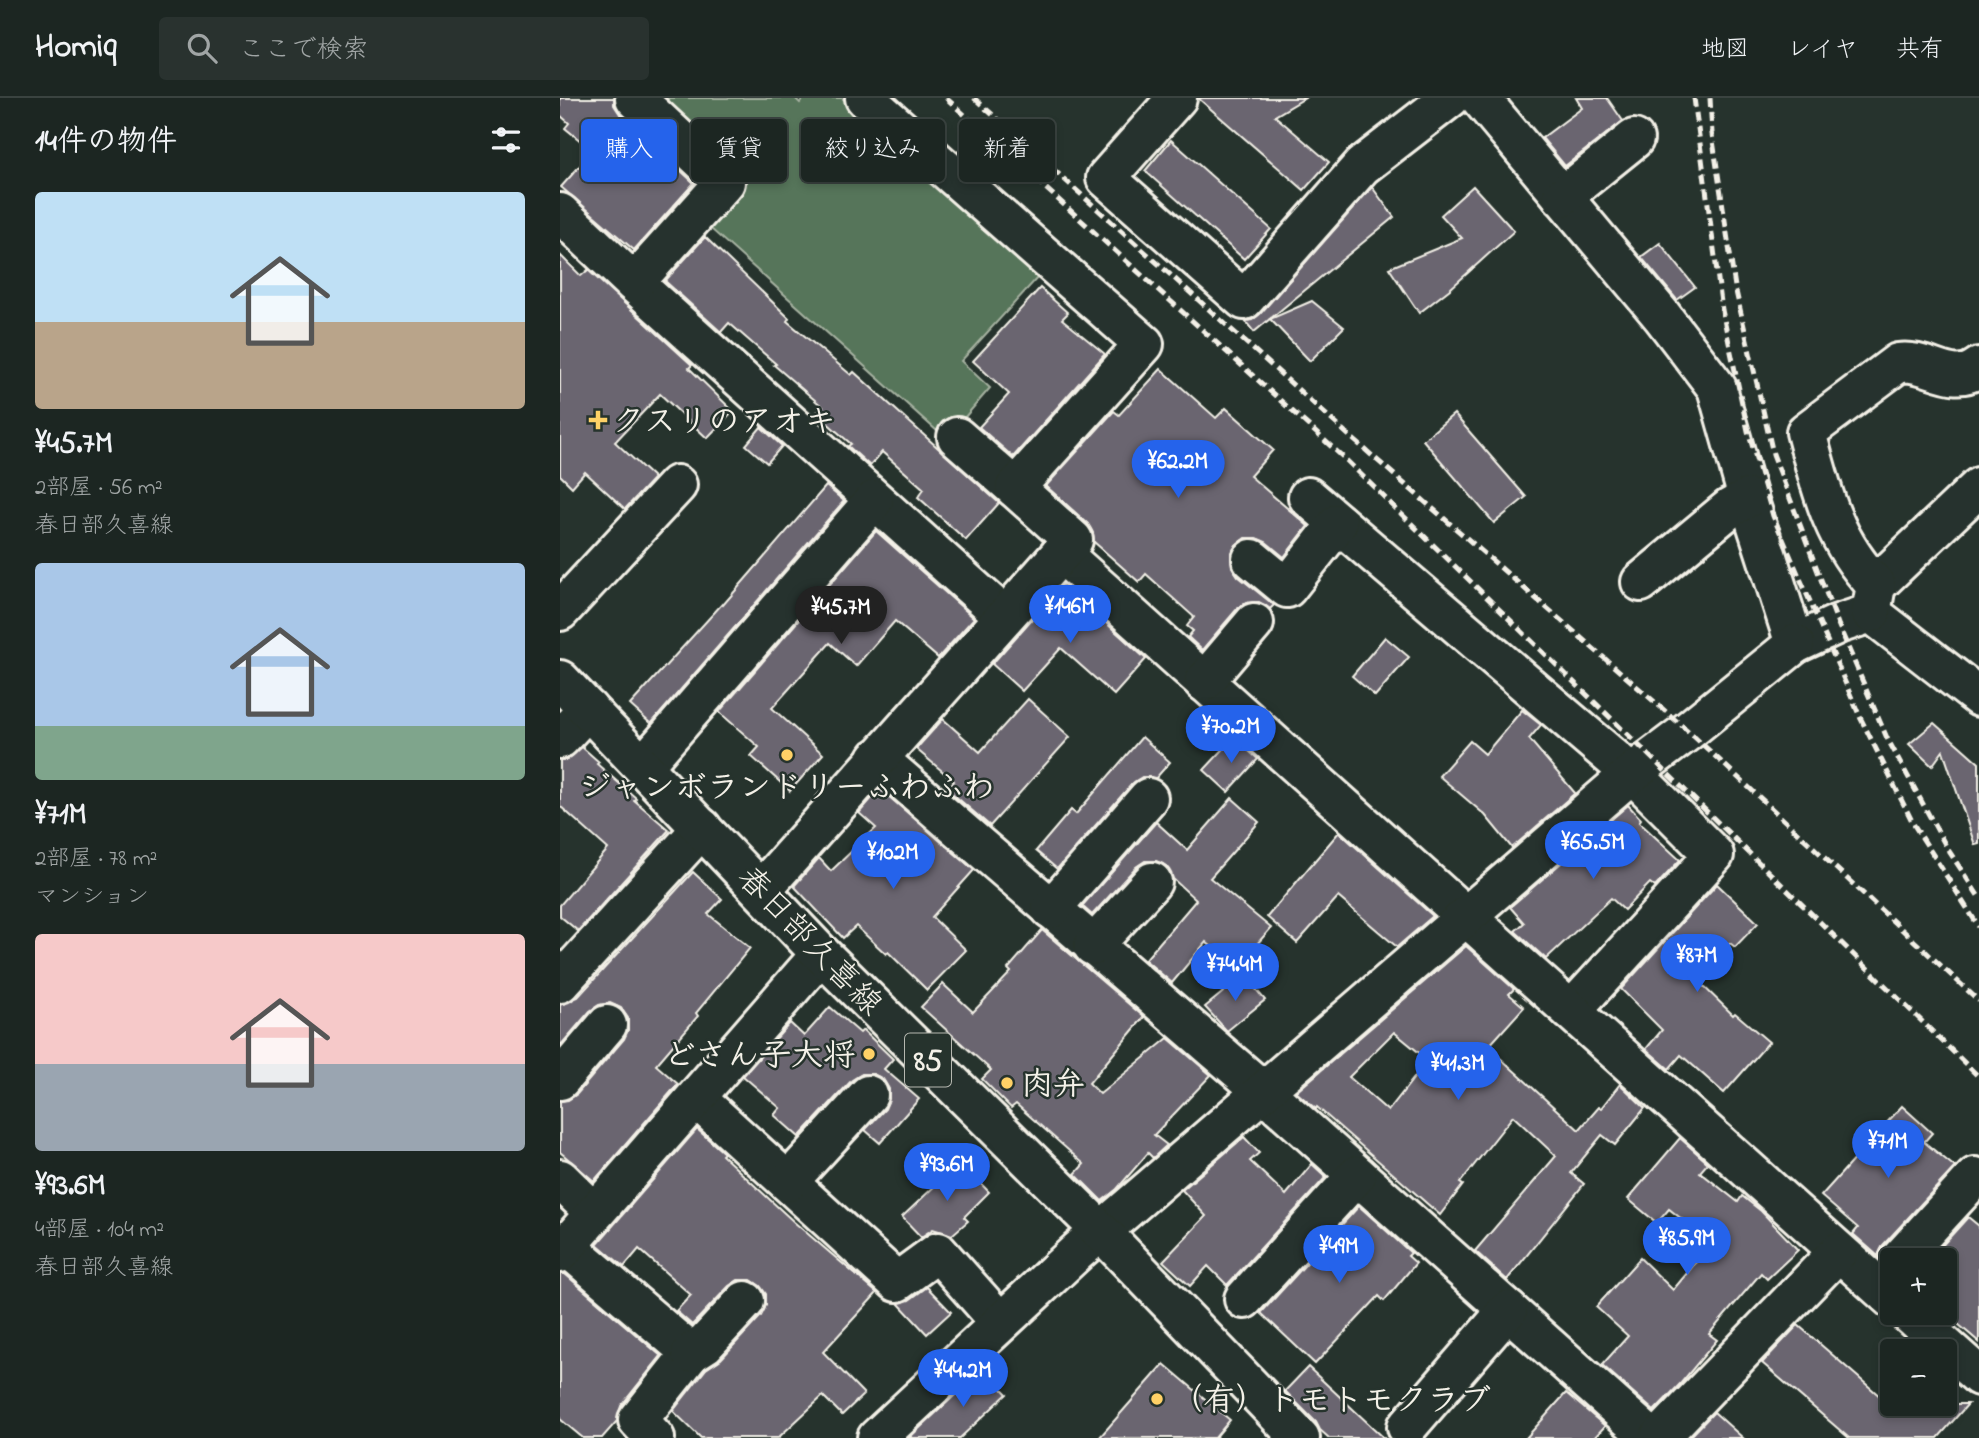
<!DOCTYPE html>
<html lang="ja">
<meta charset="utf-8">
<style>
body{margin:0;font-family:"Indie Flower","Klee One",sans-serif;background:#29322f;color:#f1f3f6;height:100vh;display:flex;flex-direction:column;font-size:26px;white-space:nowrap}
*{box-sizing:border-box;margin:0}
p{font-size:23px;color:#a0a5a5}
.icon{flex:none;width:38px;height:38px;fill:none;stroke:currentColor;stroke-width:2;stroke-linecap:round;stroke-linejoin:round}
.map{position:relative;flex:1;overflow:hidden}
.panel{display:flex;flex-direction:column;background:#1c2622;width:560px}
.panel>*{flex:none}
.top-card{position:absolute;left:21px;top:21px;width:665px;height:63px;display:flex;gap:14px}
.fabs{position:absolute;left:1320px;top:1150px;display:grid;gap:14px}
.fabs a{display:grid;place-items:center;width:77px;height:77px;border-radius:7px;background:#1c2622;box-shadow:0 4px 10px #0003,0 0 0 2px #3a4340;font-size:35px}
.price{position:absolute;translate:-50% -60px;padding:0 16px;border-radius:24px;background:#2563eb;color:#fff;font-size:23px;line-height:46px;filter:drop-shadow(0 2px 4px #0008)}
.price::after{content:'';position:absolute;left:50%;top:42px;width:21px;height:16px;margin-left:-10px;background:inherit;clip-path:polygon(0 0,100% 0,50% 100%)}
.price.on{background:#222;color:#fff}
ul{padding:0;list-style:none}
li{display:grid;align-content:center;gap:14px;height:371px;padding:0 35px}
li span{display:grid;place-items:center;height:217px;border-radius:7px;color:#555}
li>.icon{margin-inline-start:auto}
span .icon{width:126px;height:126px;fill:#fffc;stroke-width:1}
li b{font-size:30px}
h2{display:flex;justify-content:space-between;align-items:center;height:84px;padding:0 35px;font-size:30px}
.tag{padding:0 24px;border-radius:7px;background:#1c2622;box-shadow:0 4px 10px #0003,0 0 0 2px #3a4340;font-size:24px;line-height:63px}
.tag.on{background:#2563eb;color:#fff}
header{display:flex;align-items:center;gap:42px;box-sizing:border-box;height:98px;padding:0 35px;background:#1c2622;border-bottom:2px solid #3a4340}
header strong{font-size:33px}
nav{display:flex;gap:38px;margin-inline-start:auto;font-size:24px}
.search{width:490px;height:63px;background:#29322f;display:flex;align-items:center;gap:18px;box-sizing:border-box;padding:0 24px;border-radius:7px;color:#a0a5a5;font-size:26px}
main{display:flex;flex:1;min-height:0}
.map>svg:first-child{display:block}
.green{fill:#57745a;stroke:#a6b2a1;stroke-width:2}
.building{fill:#6a6570;stroke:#f4f1e8;stroke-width:2;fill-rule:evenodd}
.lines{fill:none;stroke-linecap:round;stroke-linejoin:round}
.minor-casing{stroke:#f4f1e8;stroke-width:44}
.major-casing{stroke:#f4f1e8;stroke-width:44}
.minor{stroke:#26332d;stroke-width:38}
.major{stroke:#26332d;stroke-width:38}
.rail{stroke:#f4f1e8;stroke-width:5;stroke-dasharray:10 5;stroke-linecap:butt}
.poi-dot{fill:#ffd166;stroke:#26332d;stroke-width:2.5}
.labels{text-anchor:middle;stroke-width:5;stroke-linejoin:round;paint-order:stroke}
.shield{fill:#26332d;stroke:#b6b8b0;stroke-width:2}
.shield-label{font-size:30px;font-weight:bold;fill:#f4f1e8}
.poi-label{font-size:32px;font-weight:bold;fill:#f4f1e8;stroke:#26332d;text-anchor:start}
.street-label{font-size:32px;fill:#f4f1e8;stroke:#26332d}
</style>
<header>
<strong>Homiq</strong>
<div class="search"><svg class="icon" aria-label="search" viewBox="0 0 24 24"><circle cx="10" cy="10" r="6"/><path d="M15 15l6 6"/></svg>ここで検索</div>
<nav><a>地図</a><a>レイヤ</a><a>共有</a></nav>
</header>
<main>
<section class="panel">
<h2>14件の物件<svg class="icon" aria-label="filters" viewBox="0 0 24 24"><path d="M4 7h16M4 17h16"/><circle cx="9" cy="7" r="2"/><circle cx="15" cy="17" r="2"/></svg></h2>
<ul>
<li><span style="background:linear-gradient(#bfe0f5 60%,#b9a48a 0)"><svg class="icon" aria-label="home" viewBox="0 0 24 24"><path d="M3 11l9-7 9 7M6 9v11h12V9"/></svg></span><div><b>¥45.7M</b><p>2部屋 · 56 m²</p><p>春日部久喜線</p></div></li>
<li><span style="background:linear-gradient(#a9c7e8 75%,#7fa58c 0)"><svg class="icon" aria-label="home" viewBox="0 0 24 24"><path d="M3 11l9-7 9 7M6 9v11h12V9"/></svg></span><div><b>¥71M</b><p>2部屋 · 78 m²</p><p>マンション</p></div></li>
<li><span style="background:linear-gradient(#f6c9c9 60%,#9aa5b1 0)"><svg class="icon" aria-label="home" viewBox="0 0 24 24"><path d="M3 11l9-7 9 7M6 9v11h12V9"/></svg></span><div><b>¥93.6M</b><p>4部屋 · 104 m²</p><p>春日部久喜線</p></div></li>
</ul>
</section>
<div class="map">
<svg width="1419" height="1340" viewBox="0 0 1419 1340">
<rect width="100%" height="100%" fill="#26332d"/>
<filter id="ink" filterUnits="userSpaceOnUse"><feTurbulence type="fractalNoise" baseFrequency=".0143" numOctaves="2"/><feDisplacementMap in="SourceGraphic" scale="14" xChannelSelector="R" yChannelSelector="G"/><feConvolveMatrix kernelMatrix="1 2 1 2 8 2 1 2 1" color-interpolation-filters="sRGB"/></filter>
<g filter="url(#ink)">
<polygon class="green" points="97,0 235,0 240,5 244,0 282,0 479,178 401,263 430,290 386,341 142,123 179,78"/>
<g class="building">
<polygon points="0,0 54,0 54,7 60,16 134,85 74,152 1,89 33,53 5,30 9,25 0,17"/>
<polygon points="638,0 745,0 715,18 769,64 744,92"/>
<polygon points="1016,0 1047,0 1063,23 1005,68 982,40 1022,10"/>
<polygon points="611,42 711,131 684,161 585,73"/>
<polygon points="913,88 954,133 890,191 859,215 829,170 902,140 881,117"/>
<polygon points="812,89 834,119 694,234 685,223 692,222 700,216"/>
<polygon points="145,139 229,220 227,223 291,277 294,274 439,405 406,442 358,399 364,391 322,354 310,368 288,348 291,346 256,315 263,309 214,267 216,266 169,225 161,234 105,183"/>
<polygon points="1100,145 1135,189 1117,202 1081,159"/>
<polygon points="0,157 21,178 28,172 132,267 129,270 173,313 147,340 100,296 55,344 94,380 65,411 25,374 12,389 0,377"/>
<polygon points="480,190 508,215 502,221 545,256 453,359 419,329 449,296 413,263"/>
<polygon points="752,203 784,229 750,263 710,221"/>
<polygon points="601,271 656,320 666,310 713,352 690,378 748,428 724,459 706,444 696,440 685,440 676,447 671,457 672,469 678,478 714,507 710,511 699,504 686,505 677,511 642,552 628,539 633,533 627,528 634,519 586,476 579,484 534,444 533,435 528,426 486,388 554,313 559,317"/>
<polygon points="894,316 966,399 934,425 863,342"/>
<polygon points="201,329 222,348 207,365 186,347"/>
<polygon points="266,388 284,403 91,626 70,607 162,506 163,507"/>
<polygon points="316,433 414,520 378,560 335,523 296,568 270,545 212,610 263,656 230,693 191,658 199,649 159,614"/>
<polygon points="503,486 586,561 554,597 501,550 462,593 432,566"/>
<polygon points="825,539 849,559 815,598 792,578"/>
<polygon points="468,601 510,639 430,728 387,691 394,683 356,651 383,621 420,654"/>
<polygon points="962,612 981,627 969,641 1015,695 952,750 925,717 879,678 910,643 925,656"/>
<polygon points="1374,625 1419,665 1419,746 1415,747 1383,653 1372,668 1349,646"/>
<polygon points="582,639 610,664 596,680 582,679 572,686 497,771 476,753 511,712 516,716"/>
<polygon points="674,640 698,661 668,694 644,672"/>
<polygon points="22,649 39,664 37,666 76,700 74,702 109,732 18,833 0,818 0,807 48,751 0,708 0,662 7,662"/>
<polygon points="320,691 414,772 372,819 406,852 367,892 328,854 326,856 296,828 283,840 234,788 259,760 271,773 316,730 299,715"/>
<polygon points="672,700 699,724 650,780 711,830 676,870 646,844 612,885 585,862 636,802 613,781 606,768 596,763 585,763 576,769 532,817 522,808 596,724 627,752"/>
<polygon points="1068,707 1081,721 1079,724 1120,762 1095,789 1090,785 1064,812 1051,800 986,861 955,833 964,825 950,809"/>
<polygon points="779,734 873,818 837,849 778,799 737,845 707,819"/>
<polygon points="133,774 162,801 148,816 190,850 136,915 138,918 96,967 118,986 34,1083 0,1054 0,1003 8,1002 17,996 64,941 68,932 68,920 61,910 50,905 39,907 30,913 0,948 0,907 18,899"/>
<polygon points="1157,786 1198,825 1175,849 1170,845 1137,882 1173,917 1175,915 1209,944 1164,995 1121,957 1109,971 1086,951 1102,932 1061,891"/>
<polygon points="482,832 584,919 529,985 540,996 608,940 651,977 594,1037 607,1047 593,1060 588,1055 557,1091 542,1103 515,1076 524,1066 456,1006 451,1010 422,981 431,972 361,909 383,886 413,914 451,874 448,871"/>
<path d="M906,848L954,891L949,896L964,909L928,949L1019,1032L1039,1009L1041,1010L1060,986L1085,1010L1055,1047L1042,1037L1011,1075L1024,1086L947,1182L915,1153L996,1058L953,1018L900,1085L903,1087L880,1117L757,1009L756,1011L736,994ZM834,934L868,962L828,1013L789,979Z"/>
<polygon points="684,877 705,902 667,933 645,909"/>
<polygon points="270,909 300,935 303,932 333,961 324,971 359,1001 320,1045 305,1032 325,1011 329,1001 329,991 323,981 313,976 302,976 292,982 239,1039 214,1017 220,1010 183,978 230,925 244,938"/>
<polygon points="1342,1008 1372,1035 1364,1044 1395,1069 1323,1147 1318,1158 1293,1136 1298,1130 1261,1098"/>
<polygon points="137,1031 164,1055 162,1057 234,1124 317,1195 263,1254 304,1296 282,1317 263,1298 218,1340 141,1340 113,1313 146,1271 161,1261 201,1218 206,1207 206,1196 200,1188 191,1182 178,1182 169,1188 132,1227 116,1213 131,1197 79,1151 64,1169 37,1146"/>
<polygon points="684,1039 699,1055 690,1063 726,1097 752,1066 766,1079 667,1187 648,1168 630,1188 603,1163 646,1118 622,1092"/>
<polygon points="1120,1040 1148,1065 1140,1074 1178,1104 1182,1098 1201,1113 1238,1152 1207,1181 1201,1175 1149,1236 1157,1242 1121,1285 1094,1313 1042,1267 1068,1238 1036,1209 1080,1160 1113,1192 1152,1145 1109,1111 1097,1125 1068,1101"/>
<polygon points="398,1062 429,1094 404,1119 408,1123 392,1137 373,1131 361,1139 342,1119 379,1084 377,1082"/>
<polygon points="799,1108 851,1155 848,1158 856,1165 824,1203 819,1198 755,1266 701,1215"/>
<polygon points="1408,1119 1419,1128 1419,1244 1384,1214 1384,1162 1369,1162"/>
<polygon points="0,1176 5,1176 101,1258 61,1308 57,1323 42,1340 23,1340 0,1321"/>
<polygon points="367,1189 391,1214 367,1236 338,1205 349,1202"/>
<polygon points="1238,1227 1329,1306 1408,1306 1378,1340 1289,1340 1202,1265"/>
<polygon points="604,1266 670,1322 655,1340 539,1340"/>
<polygon points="748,1269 824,1340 769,1340 760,1332 756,1324 725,1293"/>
<polygon points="423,1271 447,1296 400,1340 349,1340"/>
<polygon points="1006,1295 1045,1328 1034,1340 966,1340"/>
<polygon points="1154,1314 1183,1340 1129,1340"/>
</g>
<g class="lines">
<defs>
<g id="minor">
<polyline points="617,0 546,80 684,202 802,68 890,0"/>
<polyline points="920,0 1102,218 1157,290 1188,400 1235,546 1278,526 1311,515 1419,599"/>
<polyline points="1002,99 1074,41"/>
<polyline points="0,115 74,185 444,518"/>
<polyline points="74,185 165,84 75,0"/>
<polyline points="397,339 455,390"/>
<polyline points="748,399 1080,683 1154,757 1011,913"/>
<polyline points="501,455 1332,1201"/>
<polyline points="692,461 727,490 778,425"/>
<polyline points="1081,484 1170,410 1188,400"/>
<polyline points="1316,487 1419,389"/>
<polyline points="0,513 117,387"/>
<path d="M1311,515L1316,487C1273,443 1261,391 1246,334L1338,265C1368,260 1392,290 1419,269"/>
<polyline points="644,584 694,525"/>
<polyline points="0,641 28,611"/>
<polyline points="317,660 703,993 1091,1340"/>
<polyline points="83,668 314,402"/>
<polyline points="202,791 513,442 455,390 584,246 305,0"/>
<polyline points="491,811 588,700"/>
<polyline points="533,848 592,784"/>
<polyline points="0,885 142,730"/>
<polyline points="0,982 47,927"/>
<polyline points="137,1001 337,1184 378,1154 440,1224"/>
<polyline points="0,1081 34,1114"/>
<polyline points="228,1084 308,997"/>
<polyline points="6,1148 131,1255 78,1322 95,1340"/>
<polyline points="0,1155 261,856"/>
<polyline points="1339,1162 1415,1079"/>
<polyline points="684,1201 797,1077"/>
<polyline points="1347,1214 1419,1278"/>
<polyline points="131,1255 145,1246 185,1203"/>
<polyline points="847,1329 948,1212"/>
<polyline points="317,1340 518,1153 1071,676 1128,633 1235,546"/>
<polyline points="1099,1340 1278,1154"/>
</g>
<polyline id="major" points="0,582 261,856 530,1122 740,1340"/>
</defs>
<use href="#minor" class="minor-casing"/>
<use href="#major" class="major-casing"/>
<use href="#minor" class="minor"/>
<use href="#major" class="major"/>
<g class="rail">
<polyline points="386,0 784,360 1419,979"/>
<polyline points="414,0 793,341 1128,633 1419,903"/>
<polyline points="1134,0 1162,212 1188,333 1213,418 1301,621 1354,727 1419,829"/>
<polyline points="1150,0 1152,36 1175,189 1213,356 1278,526 1327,640 1387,750 1419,799"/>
</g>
</g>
</g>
<g class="poi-dot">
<path d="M34.5 311.5h7v7h7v7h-7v7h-7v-7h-7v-7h7z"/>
<circle cx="227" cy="657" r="7"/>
<circle cx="309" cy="956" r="7"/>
<circle cx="447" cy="985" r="7"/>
<circle cx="597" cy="1301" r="7"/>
</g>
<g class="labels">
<rect class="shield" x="345" y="935.5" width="46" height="53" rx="5"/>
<g class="shield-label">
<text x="368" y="972">85</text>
</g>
<g class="poi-label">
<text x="52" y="333">クスリのアオキ</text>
<text x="227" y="699" text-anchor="middle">ジャンボランドリーふわふわ</text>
<text x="295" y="967" text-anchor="end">どさん子大将</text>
<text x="461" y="996">肉弁</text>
<text x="611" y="1312">（有）トモトモクラブ</text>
</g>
<g class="street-label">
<text transform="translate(251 842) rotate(46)" y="11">春日部久喜線</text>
</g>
</g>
</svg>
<div class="fabs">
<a>+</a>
<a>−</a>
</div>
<b class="price" style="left:618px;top:402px">¥62.2M</b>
<b class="price" style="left:510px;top:547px">¥146M</b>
<b class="price on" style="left:281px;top:548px">¥45.7M</b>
<b class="price" style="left:671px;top:667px">¥70.2M</b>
<b class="price" style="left:1033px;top:783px">¥65.5M</b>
<b class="price" style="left:333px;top:793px">¥102M</b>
<b class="price" style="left:1137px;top:896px">¥87M</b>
<b class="price" style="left:675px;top:905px">¥74.4M</b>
<b class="price" style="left:898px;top:1004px">¥41.3M</b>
<b class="price" style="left:1328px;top:1082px">¥71M</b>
<b class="price" style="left:387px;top:1105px">¥93.6M</b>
<b class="price" style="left:1127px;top:1179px">¥85.9M</b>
<b class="price" style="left:779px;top:1187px">¥49M</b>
<b class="price" style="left:403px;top:1311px">¥44.2M</b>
<div class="top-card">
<a class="tag on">購入</a>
<a class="tag">賃貸</a>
<a class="tag">絞り込み</a>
<a class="tag">新着</a>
</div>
</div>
</main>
